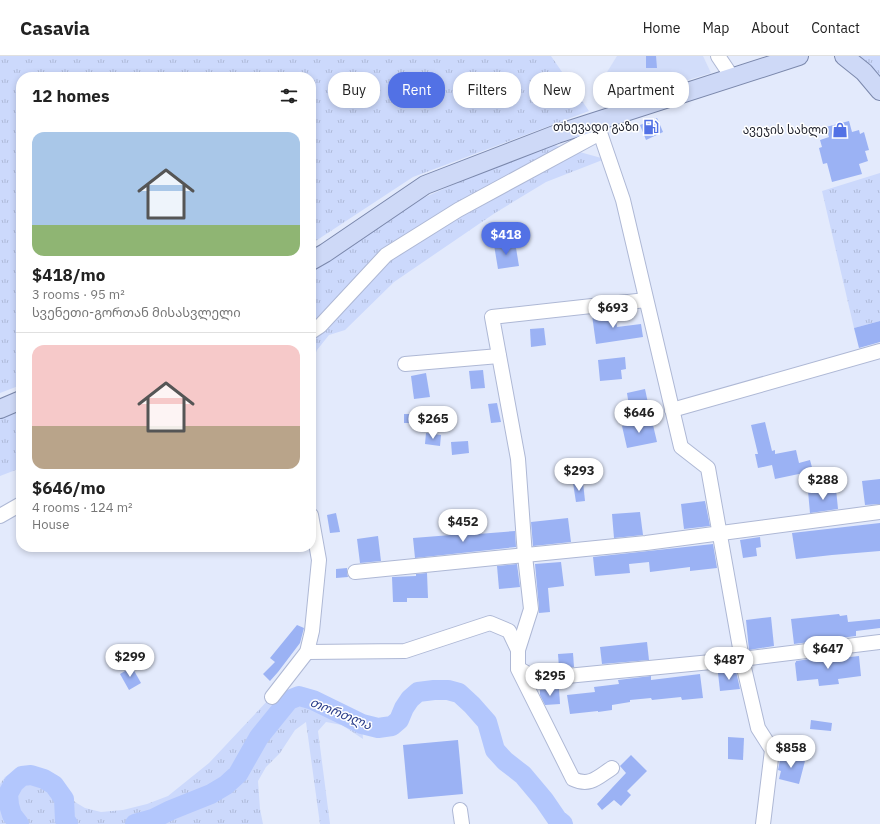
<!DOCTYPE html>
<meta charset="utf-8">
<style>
body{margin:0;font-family:"IBM Plex Sans","Noto Sans Georgian",sans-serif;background:#f6f6f6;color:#222;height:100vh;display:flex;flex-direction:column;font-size:15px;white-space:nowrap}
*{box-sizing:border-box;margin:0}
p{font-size:13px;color:#767676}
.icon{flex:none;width:22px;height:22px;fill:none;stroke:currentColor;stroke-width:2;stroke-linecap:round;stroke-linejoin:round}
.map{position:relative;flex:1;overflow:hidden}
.sheet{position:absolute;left:16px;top:16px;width:300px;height:480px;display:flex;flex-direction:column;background:#fff;border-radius:16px;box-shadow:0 2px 6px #0003}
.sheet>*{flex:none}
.banner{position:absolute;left:328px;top:16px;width:380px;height:36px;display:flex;gap:8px}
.price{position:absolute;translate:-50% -34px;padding:0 9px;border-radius:14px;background:#fff;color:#222;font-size:13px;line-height:26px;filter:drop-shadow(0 1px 2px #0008)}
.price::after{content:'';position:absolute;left:50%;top:24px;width:12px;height:9px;margin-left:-6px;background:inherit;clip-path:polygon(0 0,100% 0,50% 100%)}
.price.on{background:#5271e5;color:#fff}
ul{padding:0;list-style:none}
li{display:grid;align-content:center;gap:8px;height:212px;padding:0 16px}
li+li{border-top:1px solid #e0e0e0}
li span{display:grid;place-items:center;height:124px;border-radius:12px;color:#555}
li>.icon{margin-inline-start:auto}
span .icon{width:72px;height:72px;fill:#fffc;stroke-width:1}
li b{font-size:17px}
h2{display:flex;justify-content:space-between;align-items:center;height:48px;padding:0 16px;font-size:17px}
.tag{padding:0 14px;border-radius:16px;background:#fff;box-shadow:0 2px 6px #0003;font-size:14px;line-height:36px}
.tag.on{background:#5271e5;color:#fff}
header{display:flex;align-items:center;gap:24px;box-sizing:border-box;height:56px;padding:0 20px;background:#fff;border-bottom:1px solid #e0e0e0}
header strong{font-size:19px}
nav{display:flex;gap:22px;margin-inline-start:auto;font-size:14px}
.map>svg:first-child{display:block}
.built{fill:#d2ddfa}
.grass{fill:url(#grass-tufts)}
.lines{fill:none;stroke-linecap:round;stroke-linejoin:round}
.river{stroke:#b3c7fd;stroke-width:20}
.building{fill:#9bb2f4}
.minor-casing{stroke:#aeb8d5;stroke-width:16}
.major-casing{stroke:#7b88ac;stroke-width:20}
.minor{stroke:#fff;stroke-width:14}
.major{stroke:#ced9f7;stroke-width:18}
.labels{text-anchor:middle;stroke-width:3;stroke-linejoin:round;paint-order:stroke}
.poi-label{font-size:12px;fill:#1e212c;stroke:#fff;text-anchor:end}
.water-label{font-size:13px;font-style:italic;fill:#2d408c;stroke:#fff}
</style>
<header>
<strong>Casavia</strong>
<nav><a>Home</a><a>Map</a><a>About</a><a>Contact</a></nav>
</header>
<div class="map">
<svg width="880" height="768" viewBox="0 0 880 768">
<defs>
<pattern id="grass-tufts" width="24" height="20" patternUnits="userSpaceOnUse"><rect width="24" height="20" fill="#ccd9fc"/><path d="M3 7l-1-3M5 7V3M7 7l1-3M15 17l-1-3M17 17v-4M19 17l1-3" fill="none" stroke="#afbad8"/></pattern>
</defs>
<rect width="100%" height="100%" fill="#e3eafc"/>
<polygon class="built" points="617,0 703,0 711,17 616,46 604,21"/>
<g class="grass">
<polygon points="0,0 551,0 589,55 413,121 311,188 311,21 21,21 21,329 0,337"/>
<polygon points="844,0 880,0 880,35"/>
<polygon points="547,87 605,103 546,126 495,157 394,226 345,274 329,279 317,294 311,310 311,214 339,198 423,142"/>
<polygon points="880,117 880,265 854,272 822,135"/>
<polygon points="21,354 21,412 0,420 0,363"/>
<polygon points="299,640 313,644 362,668 363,683 342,669 326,666 318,675 330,768 320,768 306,666 295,674 280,697 266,711 258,725 260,753 263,768 0,768 0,728 5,721 15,715 33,711 43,714 57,724 65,735 75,746 85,752 101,756 123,754 147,748 168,740 209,707 270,642 276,661 289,644"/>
</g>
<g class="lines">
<g class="river">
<polyline points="19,768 12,759 9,749 8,738 14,727 22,720 31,719 44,723 54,729 64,743 65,764 68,768"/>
<polyline points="135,768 153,763 171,754 211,738 226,729 238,718 259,681 289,644 299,640 313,644 362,668 378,672 392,670 399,664 404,652 410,643 418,636 434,634 448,634 459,637 472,649 487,666 495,694 505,705 523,719 544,744 557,763 563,768"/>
</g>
</g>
<g class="building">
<polygon points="646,0 656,0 657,12 646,12"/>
<polygon points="657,62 663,76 646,84 640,69"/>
<polygon points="849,65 852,76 859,74 860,78 864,76 869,94 865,95 868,105 859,108 862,118 832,126 827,107 823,108 819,92 822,91 820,84 829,81 826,71"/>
<polygon points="515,186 519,210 498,213 494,189"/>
<polygon points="615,256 617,271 641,268 643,281 596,288 592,259"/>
<polygon points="880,265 880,286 859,292 854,272"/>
<polygon points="544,272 546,289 531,291 530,273"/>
<polygon points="625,301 626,313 621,314 622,323 600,325 598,304"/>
<polygon points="483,314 485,332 471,333 469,315"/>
<polygon points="426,317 430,341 414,343 411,320"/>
<polygon points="645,333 648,347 629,350 627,337"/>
<polygon points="497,347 501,366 491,367 488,348"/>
<rect x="404" y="358" width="18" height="9"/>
<polygon points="646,364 648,370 653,369 657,386 627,392 622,370"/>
<polygon points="765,366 772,395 775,394 775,398 796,394 799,407 810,404 813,415 775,423 772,409 758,412 755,398 758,398 751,369"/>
<polygon points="426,377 441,379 440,390 425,388"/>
<polygon points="468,385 469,397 452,399 451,386"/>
<polygon points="880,423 880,448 865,449 862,425"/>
<polygon points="583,426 585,445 576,446 573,427"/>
<polygon points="836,433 838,453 810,457 808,435"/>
<polygon points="705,445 710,470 684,473 681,448"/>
<polygon points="640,456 643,479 614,482 612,458"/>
<polygon points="336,457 340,476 330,477 327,459"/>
<polygon points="568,462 571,486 533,490 531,466"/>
<polygon points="880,467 880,495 832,499 796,503 792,477"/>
<polygon points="477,472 478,478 515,475 516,491 415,502 413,482 451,479 451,474"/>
<polygon points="378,480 381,505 360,507 357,483"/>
<polygon points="760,481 761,491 756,492 757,500 743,502 740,484"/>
<polygon points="713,488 717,512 690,515 690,511 650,516 649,506 629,508 630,517 595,520 593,501"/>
<polygon points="561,506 564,530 548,532 550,556 539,557 539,552 535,508"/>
<polygon points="517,508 520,531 499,533 497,510"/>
<polygon points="347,512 347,516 348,521 336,522 336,513"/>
<polygon points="427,517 428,542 407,542 407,546 393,546 392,521 416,520 416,518"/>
<polygon points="839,558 840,560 847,559 848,566 880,563 880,572 856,575 856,580 794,588 791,563"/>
<polygon points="771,561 774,590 749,594 746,564"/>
<polygon points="297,569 304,572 300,587 278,616 270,625 263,618 275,606 270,602"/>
<polygon points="647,586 649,604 602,608 600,591"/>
<polygon points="573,597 574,611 559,612 558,598"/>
<polygon points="859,600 861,620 838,623 839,628 819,630 818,623 797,625 795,607 796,606 796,605 824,601 824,604"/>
<polygon points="132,611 141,627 129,634 120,618"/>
<polygon points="736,615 740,633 720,635 718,617"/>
<polygon points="700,618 703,642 682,644 681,641 652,644 651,642 630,644 630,646 612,649 612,654 598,656 598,655 570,658 567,639 595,636 594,631 619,628 618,624 651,620 651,624"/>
<polygon points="559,633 560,648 545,649 540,639 540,634"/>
<polygon points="811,664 832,667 831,675 810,673"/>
<polygon points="728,681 744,682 743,704 728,703"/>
<polygon points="458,684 463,738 408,743 403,689"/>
<polygon points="631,699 647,715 627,735 631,739 621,750 614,744 602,754 597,748 626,717 620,710"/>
<polygon points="781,699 805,705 799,728 779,723 781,715 778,714"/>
</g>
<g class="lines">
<defs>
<g id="minor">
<polyline points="718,0 732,21"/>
<polyline points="596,65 623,144 681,391 708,412 742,603 758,672 772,694 763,768"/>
<polyline points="646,244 492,261 518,403 525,500 531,553 518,594 518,612 536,623 742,603 880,586"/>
<polyline points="311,276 320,270 386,199 458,154 600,77"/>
<polyline points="405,308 499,300"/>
<polyline points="672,354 880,295"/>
<polyline points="0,460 21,448"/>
<polyline points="355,516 646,487 880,456"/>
<polyline points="307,596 405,595 490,567 509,575 518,594"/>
<path d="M518,613L573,723C590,731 598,721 612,712"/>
<polyline points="272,641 307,596 312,575 319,504 311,459"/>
<polyline points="460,754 462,768"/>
</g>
<g id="major">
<polyline points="844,0 864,16 880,35"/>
<polyline points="311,205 325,197 425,129 557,78 799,0"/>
<polyline points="0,353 21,344"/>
</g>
</defs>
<use href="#minor" class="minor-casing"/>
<use href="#major" class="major-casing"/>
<use href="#minor" class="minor"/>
<use href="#major" class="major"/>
</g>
<defs>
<symbol id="fuel-bare" viewBox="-9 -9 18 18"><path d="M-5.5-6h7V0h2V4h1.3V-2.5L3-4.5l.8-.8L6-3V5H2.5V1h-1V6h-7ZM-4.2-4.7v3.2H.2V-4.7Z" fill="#5271e5" stroke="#fff" stroke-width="2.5" paint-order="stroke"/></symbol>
<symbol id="shop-bare" viewBox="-9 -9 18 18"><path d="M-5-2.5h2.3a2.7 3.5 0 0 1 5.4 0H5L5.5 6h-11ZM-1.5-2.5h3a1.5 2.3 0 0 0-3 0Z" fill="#5271e5" stroke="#fff" stroke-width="2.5" paint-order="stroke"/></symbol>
</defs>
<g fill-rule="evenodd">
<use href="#fuel-bare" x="640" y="60" width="22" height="22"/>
<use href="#shop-bare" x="829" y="63" width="22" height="22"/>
</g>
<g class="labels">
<g class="poi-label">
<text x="639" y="75">თხევადი გაზი</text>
<text x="828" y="78">ავეჯის სახლი</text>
</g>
<g class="water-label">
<text transform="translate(341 657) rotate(22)" y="5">თორთლა</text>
</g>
</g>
</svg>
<b class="price on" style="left:506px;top:200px">$418</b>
<b class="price" style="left:613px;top:273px">$693</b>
<b class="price" style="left:639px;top:378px">$646</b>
<b class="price" style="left:433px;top:384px">$265</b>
<b class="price" style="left:579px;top:436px">$293</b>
<b class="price" style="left:823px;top:445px">$288</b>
<b class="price" style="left:463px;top:487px">$452</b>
<b class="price" style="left:828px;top:614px">$647</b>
<b class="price" style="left:130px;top:622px">$299</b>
<b class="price" style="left:729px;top:625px">$487</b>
<b class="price" style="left:550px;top:641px">$295</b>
<b class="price" style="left:791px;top:713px">$858</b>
<div class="banner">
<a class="tag">Buy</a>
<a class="tag on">Rent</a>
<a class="tag">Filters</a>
<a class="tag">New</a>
<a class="tag">Apartment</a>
</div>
<section class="sheet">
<h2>12 homes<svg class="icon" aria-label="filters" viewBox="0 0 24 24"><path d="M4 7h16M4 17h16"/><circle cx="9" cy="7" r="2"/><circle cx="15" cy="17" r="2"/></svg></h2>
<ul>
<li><span style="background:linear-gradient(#a9c7e8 75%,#8fb573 0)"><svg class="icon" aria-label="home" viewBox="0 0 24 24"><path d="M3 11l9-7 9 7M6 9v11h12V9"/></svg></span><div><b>$418/mo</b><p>3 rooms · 95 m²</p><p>სვენეთი-გორთან მისასვლელი</p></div></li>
<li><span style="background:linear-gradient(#f6c9c9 65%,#b9a48a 0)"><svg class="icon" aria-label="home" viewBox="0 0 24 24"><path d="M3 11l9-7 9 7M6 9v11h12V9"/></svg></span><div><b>$646/mo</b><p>4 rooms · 124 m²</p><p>House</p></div></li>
</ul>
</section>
</div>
